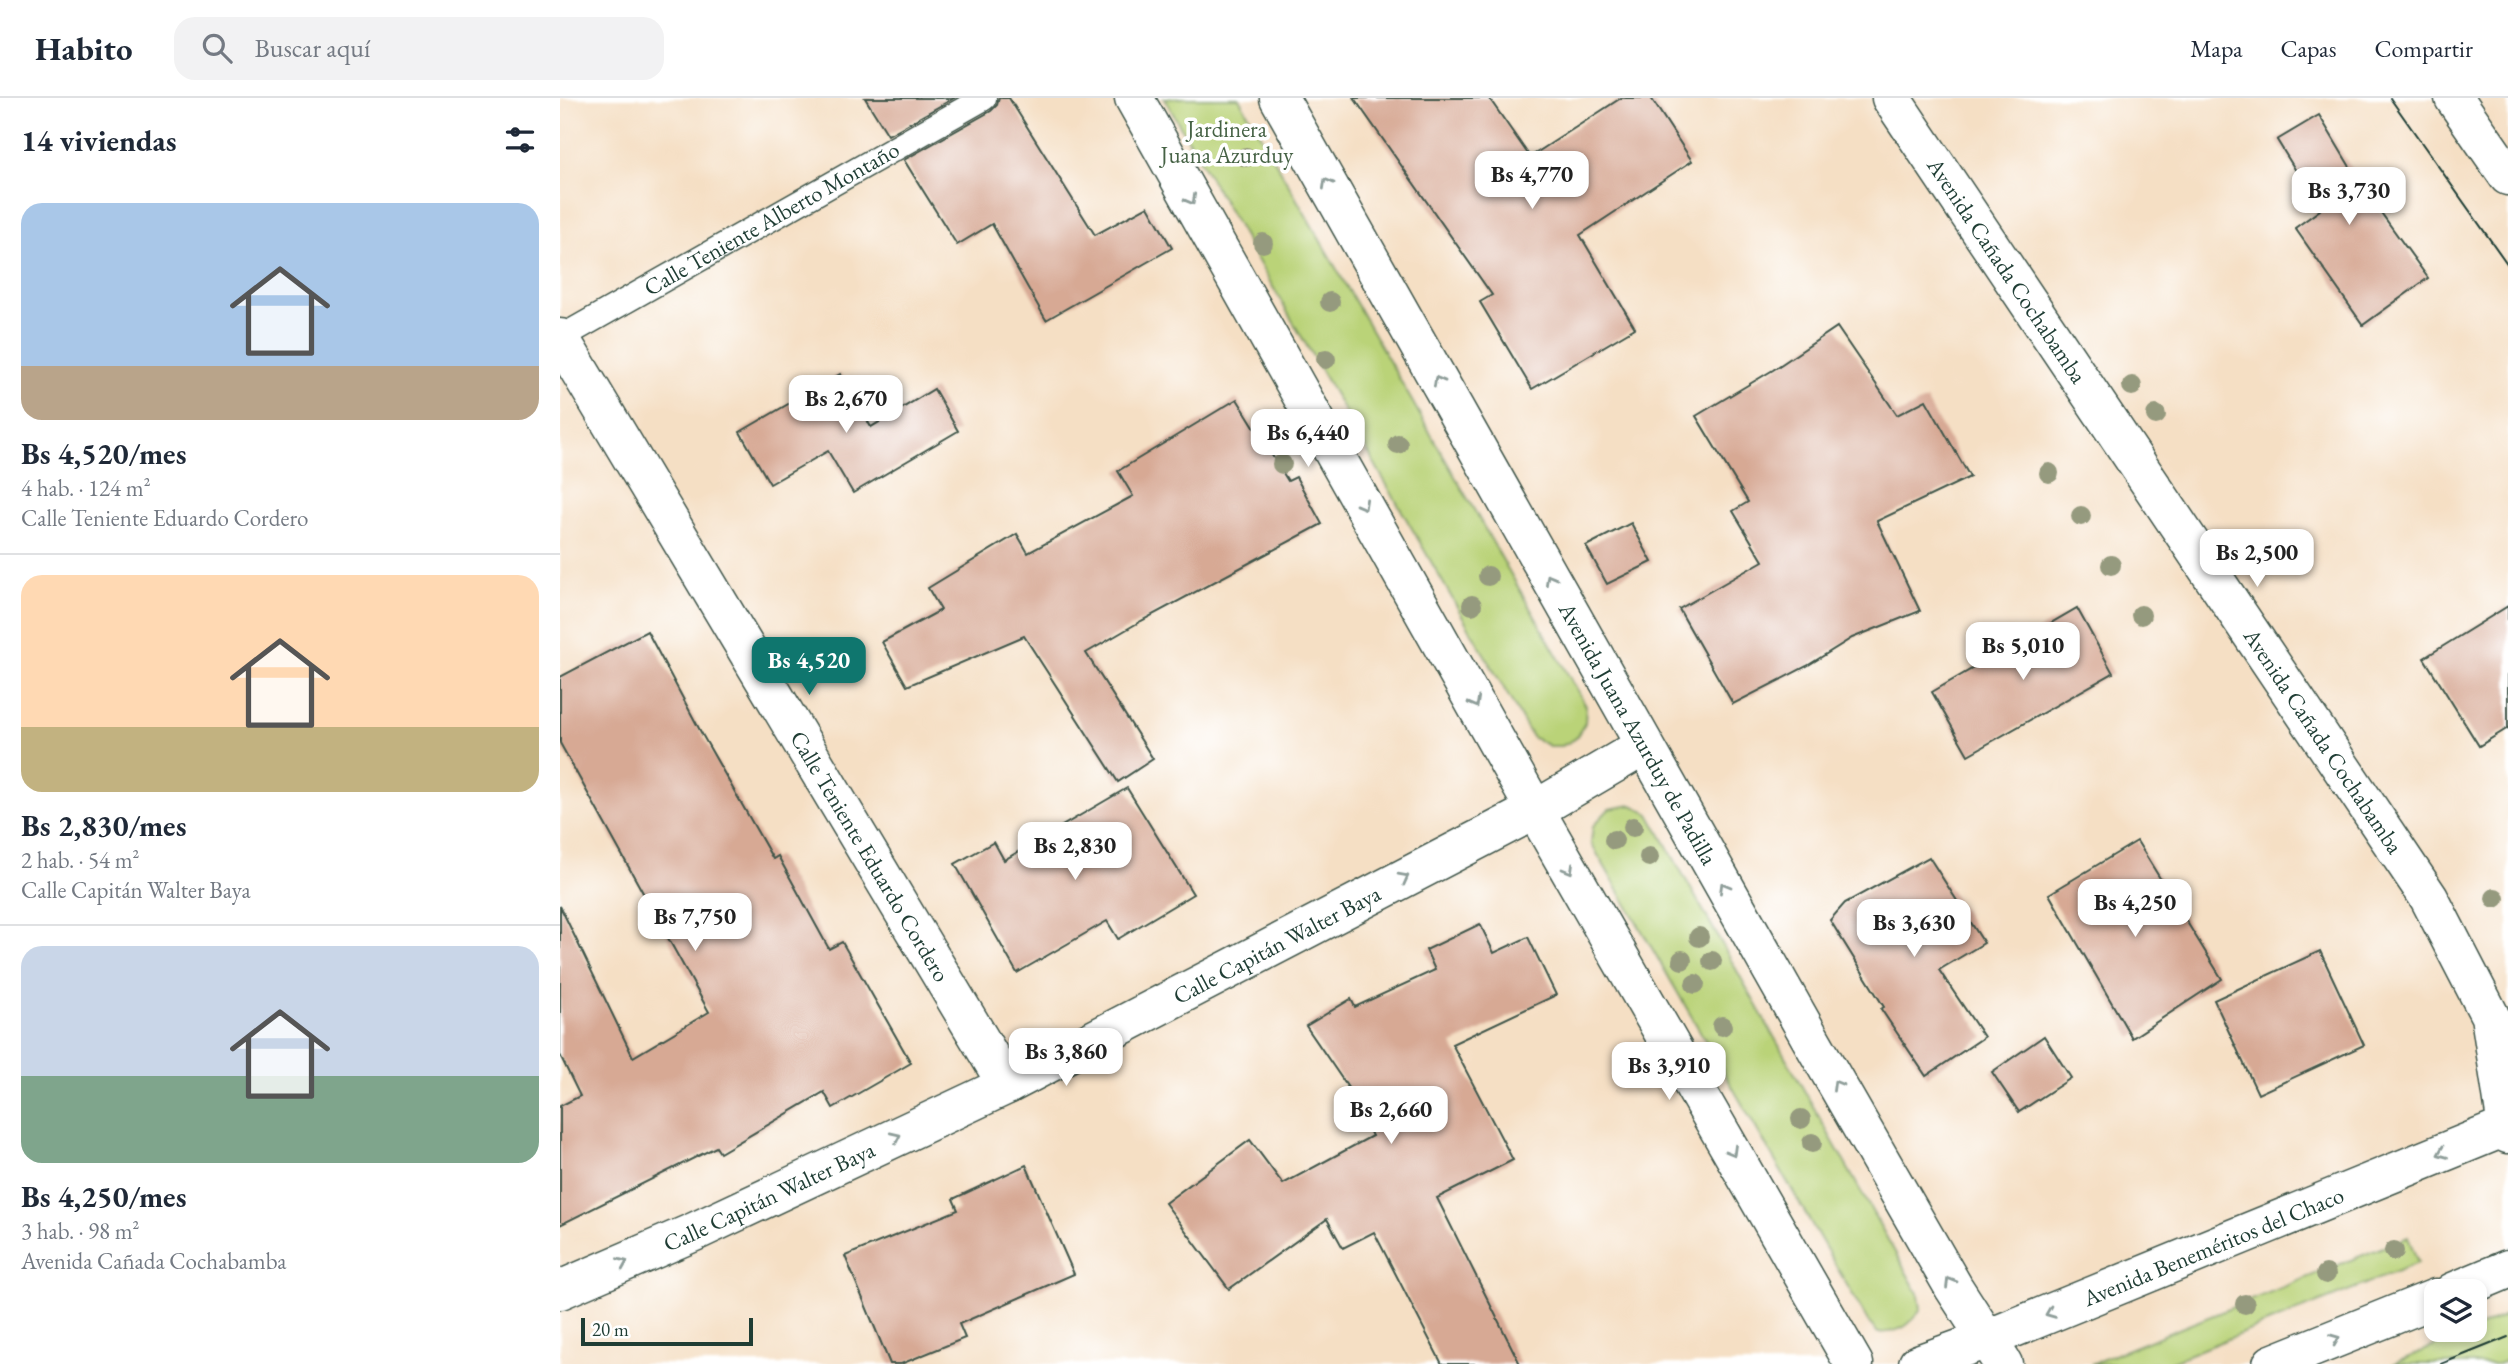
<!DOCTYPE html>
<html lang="es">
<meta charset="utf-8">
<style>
body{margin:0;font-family:"EB Garamond",serif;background:#f2f2f3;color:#1f2937;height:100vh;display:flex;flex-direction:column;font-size:26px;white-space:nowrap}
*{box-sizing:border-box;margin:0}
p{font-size:23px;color:#747a83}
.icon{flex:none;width:38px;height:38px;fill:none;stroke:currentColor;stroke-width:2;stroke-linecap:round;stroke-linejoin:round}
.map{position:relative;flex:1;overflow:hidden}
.panel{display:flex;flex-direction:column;background:#fff;width:560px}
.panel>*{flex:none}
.buttons{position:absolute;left:1864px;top:1181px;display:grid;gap:14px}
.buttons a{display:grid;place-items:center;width:63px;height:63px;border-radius:14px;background:#fff;box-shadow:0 4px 10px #0003;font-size:35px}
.scale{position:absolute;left:21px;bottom:18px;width:172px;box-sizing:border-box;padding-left:7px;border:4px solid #1f3d34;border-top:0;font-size:19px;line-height:24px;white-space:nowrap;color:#1f3d34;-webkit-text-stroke:5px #fff;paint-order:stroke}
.price{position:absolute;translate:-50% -60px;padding:0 16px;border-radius:14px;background:#fff;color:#222;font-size:23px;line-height:46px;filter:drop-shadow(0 2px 4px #0008)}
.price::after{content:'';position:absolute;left:50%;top:42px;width:21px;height:16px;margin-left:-10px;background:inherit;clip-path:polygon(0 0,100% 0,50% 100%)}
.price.on{background:#0f766e;color:#fff}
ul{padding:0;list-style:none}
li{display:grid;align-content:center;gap:14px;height:371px;padding:0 21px}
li+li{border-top:2px solid #e0e1e3}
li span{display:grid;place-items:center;height:217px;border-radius:21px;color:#555}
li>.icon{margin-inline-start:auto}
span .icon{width:126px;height:126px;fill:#fffc;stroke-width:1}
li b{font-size:30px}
h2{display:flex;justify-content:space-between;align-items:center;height:84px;padding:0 21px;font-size:30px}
header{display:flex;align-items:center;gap:42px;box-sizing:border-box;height:98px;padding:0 35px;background:#fff;border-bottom:2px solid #e0e1e3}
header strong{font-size:33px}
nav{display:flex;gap:38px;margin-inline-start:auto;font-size:24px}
.search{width:490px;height:63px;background:#f2f2f3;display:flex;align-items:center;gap:18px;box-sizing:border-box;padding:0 24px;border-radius:21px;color:#747a83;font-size:26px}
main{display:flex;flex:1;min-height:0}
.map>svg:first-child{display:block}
.green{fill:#bad378;stroke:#6c8856;stroke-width:2}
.building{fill:#d7a994}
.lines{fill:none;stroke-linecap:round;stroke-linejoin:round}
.service-casing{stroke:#3f554a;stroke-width:27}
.minor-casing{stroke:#3f554a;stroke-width:41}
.secondary-casing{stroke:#3f554a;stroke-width:41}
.primary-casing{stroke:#3f554a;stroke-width:41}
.service{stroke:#fff;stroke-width:24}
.minor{stroke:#fff;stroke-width:38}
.secondary{stroke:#fff;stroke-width:38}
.primary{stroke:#fff;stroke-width:38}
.tram{stroke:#1f3d34;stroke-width:2}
.tree{fill:#959a7e}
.oneway{stroke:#8f9e9a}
.labels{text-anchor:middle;stroke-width:7;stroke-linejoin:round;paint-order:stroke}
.park-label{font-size:23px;fill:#466245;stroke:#fff}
.street-label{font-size:23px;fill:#1f3d34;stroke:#fff}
</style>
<header>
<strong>Habito</strong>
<div class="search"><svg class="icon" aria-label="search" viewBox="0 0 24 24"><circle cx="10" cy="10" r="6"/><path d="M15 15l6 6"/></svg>Buscar aquí</div>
<nav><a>Mapa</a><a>Capas</a><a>Compartir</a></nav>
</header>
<main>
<section class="panel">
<h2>14 viviendas<svg class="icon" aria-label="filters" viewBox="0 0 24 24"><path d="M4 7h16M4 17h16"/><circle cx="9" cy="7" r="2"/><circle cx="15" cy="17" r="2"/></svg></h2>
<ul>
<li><span style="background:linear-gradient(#a9c7e8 75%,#b9a48a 0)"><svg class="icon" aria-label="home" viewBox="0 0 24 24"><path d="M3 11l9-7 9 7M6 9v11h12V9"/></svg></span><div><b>Bs 4,520/mes</b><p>4 hab. · 124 m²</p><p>Calle Teniente Eduardo Cordero</p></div></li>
<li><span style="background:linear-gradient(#ffd9b3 70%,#c2b280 0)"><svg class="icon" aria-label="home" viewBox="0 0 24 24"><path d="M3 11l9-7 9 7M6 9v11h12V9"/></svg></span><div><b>Bs 2,830/mes</b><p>2 hab. · 54 m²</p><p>Calle Capitán Walter Baya</p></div></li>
<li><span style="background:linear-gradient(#c9d6e8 60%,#7fa58c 0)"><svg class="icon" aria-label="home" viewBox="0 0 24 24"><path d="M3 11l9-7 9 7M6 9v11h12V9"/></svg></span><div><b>Bs 4,250/mes</b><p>3 hab. · 98 m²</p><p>Avenida Cañada Cochabamba</p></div></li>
</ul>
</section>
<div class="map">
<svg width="1948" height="1266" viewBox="0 0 1948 1266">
<rect width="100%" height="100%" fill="#fff"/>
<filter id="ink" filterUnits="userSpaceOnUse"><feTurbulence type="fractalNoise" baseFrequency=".0143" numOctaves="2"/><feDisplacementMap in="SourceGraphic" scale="14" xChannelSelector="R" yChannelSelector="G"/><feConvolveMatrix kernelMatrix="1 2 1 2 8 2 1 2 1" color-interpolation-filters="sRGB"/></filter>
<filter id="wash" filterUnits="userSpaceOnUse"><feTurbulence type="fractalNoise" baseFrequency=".00686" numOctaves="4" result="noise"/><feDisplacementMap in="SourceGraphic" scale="28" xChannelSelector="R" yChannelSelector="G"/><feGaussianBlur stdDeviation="1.57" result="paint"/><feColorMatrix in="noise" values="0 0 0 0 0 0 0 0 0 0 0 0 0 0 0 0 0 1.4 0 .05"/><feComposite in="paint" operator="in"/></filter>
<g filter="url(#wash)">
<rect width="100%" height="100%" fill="#f5dfc4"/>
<g class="green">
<polygon points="604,0 679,0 1026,608 1025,625 1015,641 1002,648 989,648 972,639"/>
<path d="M1072,707L1089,716L1359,1197L1361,1211C1349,1229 1340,1234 1318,1235L1309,1225L1031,745L1033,728L1049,711Z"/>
<polygon points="1848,1139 1858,1165 1605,1266 1531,1266"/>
<polygon points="1948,1216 1948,1262 1938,1266 1833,1266"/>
</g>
<g id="blocks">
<g class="building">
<polygon points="305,0 394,0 328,37"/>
<polygon points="439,0 449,0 535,137 588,108 612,150 486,222 432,126 397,147 344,62 431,13 437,7"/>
<polygon points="794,0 929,0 970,59 1061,0 1091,0 1132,63 1020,137 1075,230 972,291 920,204 932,197"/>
<polygon points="1759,17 1799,84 1868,180 1803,227 1735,130 1760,112 1717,42"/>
<polygon points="1277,229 1337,317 1366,302 1410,379 1317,423 1360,513 1292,540 1247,568 1173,606 1119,511 1203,463 1173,413 1188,404 1136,318 1213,272"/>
<polygon points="280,276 311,329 374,291 398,333 293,395 268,353 210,386 180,334"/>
<polygon points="677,301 728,383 736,379 762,426 581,523 526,555 593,661 558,684 464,538 347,588 322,544 381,512 368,490 457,436 468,455 573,398 558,373"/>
<polygon points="1071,425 1092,464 1047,486 1026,448"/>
<polygon points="1948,508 1948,630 1919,648 1864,560"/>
<polygon points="1517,510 1553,575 1408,657 1372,594"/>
<polygon points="87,533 143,638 213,761 218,758 269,851 282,844 351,965 273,1010 264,994 160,1055 156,1049 0,1127 0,1008 20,998 0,957 0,808 73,959 149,914 0,645 0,579"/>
<polygon points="567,690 633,796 558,841 547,823 457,875 395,766 434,744 444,762"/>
<polygon points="1577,743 1662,881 1572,940 1489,796"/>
<polygon points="1369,759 1424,845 1379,872 1424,939 1366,978 1321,911 1324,909 1270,822 1285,805"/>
<polygon points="920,826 934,855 968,839 996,897 892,946 953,1062 877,1100 960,1266 882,1266 814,1134 783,1150 767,1121 669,1191 605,1105 690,1042 723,1086 812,1038 791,994 746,928 791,901 795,909 875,872 866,852"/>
<polygon points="1760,853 1804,947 1698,996 1654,902"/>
<polygon points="1484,938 1511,980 1459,1014 1432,974"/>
<polygon points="466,1067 514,1176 399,1226 405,1240 341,1266 330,1266 285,1158 398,1112 393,1101"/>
</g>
</g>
</g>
<g filter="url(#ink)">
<use href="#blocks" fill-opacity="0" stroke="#3f554a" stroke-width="2"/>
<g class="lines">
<defs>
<g id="service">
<path id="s1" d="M0,240L424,0"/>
</g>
<g id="minor">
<path id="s2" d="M1331,0L1869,800L1930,918L1948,1036"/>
<polyline points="1894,0 1948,78"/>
<path id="s3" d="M0,240L447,987"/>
<path id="s4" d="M0,1192L134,1134L447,987L975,712L1084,648"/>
</g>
<g id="secondary">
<polyline points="574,0 975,712 1294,1266"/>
<path id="s5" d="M719,0L1253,945L1394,1190L1443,1266"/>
</g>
<g id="primary">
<polyline points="1893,1194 1948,1171"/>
<path id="s6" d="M1358,1266L1427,1241L1948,1028"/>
<polyline points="1712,1266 1876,1200"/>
</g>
</defs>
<use href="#service" class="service-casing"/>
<use href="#minor" class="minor-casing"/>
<use href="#secondary" class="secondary-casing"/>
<use href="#primary" class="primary-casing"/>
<use href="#service" class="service"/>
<use href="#minor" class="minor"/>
<use href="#secondary" class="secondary"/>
<use href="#primary" class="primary"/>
<g class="tram">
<polyline points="1830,0 1948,167"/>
<polyline points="1881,1266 1948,1239"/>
</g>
</g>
<g class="tree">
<circle cx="686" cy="59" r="10"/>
<circle cx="703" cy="145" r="10"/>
<circle cx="770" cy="204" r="10"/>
<circle cx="766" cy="261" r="10"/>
<circle cx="1572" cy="288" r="10"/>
<circle cx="1596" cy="317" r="10"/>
<circle cx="838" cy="346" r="10"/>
<circle cx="722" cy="366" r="10"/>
<circle cx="1489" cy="375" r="10"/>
<circle cx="1521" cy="418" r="10"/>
<circle cx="1551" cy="467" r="10"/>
<circle cx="928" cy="478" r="10"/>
<circle cx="912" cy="507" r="10"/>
<circle cx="1581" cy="517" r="10"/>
<circle cx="1073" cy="729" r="10"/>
<circle cx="1054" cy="742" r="10"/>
<circle cx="1089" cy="759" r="10"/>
<circle cx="1935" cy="800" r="10"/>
<circle cx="1139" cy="839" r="10"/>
<circle cx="1122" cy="862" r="10"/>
<circle cx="1152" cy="863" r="10"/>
<circle cx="1135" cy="886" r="10"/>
<circle cx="1162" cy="928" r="10"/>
<circle cx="1241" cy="1021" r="10"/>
<circle cx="1252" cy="1045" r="10"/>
<circle cx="1834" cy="1153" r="10"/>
<circle cx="1766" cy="1176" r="10"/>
<circle cx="1685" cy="1206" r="10"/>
</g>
<defs><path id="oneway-chevron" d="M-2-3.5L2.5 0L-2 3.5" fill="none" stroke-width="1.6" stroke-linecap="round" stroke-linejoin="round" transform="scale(1.75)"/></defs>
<g class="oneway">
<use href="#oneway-chevron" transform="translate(767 85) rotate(-119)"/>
<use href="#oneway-chevron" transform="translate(631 102) rotate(61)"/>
<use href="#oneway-chevron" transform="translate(878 283) rotate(-119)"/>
<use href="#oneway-chevron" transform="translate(803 407) rotate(61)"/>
<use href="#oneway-chevron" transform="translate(990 481) rotate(-119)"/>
<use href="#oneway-chevron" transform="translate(915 605) rotate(61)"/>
<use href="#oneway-chevron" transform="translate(1009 771) rotate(60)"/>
<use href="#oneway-chevron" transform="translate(844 780) rotate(-28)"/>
<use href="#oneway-chevron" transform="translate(1164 789) rotate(-120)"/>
<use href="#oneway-chevron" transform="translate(1277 987) rotate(-120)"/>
<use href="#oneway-chevron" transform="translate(336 1039) rotate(-25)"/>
<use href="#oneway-chevron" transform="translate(1172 1053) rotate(60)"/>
<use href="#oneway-chevron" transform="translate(1882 1055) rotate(158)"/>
<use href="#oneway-chevron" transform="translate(63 1165) rotate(-23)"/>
<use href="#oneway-chevron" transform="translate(1390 1184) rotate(-121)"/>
<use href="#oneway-chevron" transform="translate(1490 1215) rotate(158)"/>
<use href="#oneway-chevron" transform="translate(1775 1241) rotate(-22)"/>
</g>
</g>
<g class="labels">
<g class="park-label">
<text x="667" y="39">Jardinera<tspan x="667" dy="26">Juana Azurduy</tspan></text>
</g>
<g class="street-label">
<text dy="8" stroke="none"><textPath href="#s1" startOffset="243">Calle Teniente Alberto Montaño</textPath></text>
<text dy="8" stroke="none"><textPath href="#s2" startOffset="208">Avenida Cañada Cochabamba</textPath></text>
<text dy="8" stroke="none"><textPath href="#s5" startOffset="730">Avenida Juana Azurduy de Padilla</textPath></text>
<text dy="8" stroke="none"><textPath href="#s2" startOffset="775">Avenida Cañada Cochabamba</textPath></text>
<text dy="8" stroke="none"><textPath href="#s3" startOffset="604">Calle Teniente Eduardo Cordero</textPath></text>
<text dy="8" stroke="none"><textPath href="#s4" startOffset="796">Calle Capitán Walter Baya</textPath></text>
<text dy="8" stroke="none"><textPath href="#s4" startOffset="229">Calle Capitán Walter Baya</textPath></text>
<text dy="8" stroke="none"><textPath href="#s6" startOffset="318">Avenida Beneméritos del Chaco</textPath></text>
</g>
</g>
</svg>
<div class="buttons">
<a><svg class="icon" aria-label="layers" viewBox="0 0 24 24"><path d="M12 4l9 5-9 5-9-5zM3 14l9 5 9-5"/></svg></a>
</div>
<div class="scale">20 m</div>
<b class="price" style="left:972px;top:113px">Bs 4,770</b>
<b class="price" style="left:1789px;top:129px">Bs 3,730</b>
<b class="price" style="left:286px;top:337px">Bs 2,670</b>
<b class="price" style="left:748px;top:371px">Bs 6,440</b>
<b class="price" style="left:1697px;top:491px">Bs 2,500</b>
<b class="price" style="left:1463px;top:584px">Bs 5,010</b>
<b class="price on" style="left:249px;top:599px">Bs 4,520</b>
<b class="price" style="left:515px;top:784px">Bs 2,830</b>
<b class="price" style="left:1575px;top:841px">Bs 4,250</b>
<b class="price" style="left:135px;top:855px">Bs 7,750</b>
<b class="price" style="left:1354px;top:861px">Bs 3,630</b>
<b class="price" style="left:506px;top:990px">Bs 3,860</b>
<b class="price" style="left:1109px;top:1004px">Bs 3,910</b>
<b class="price" style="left:831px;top:1048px">Bs 2,660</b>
</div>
</main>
